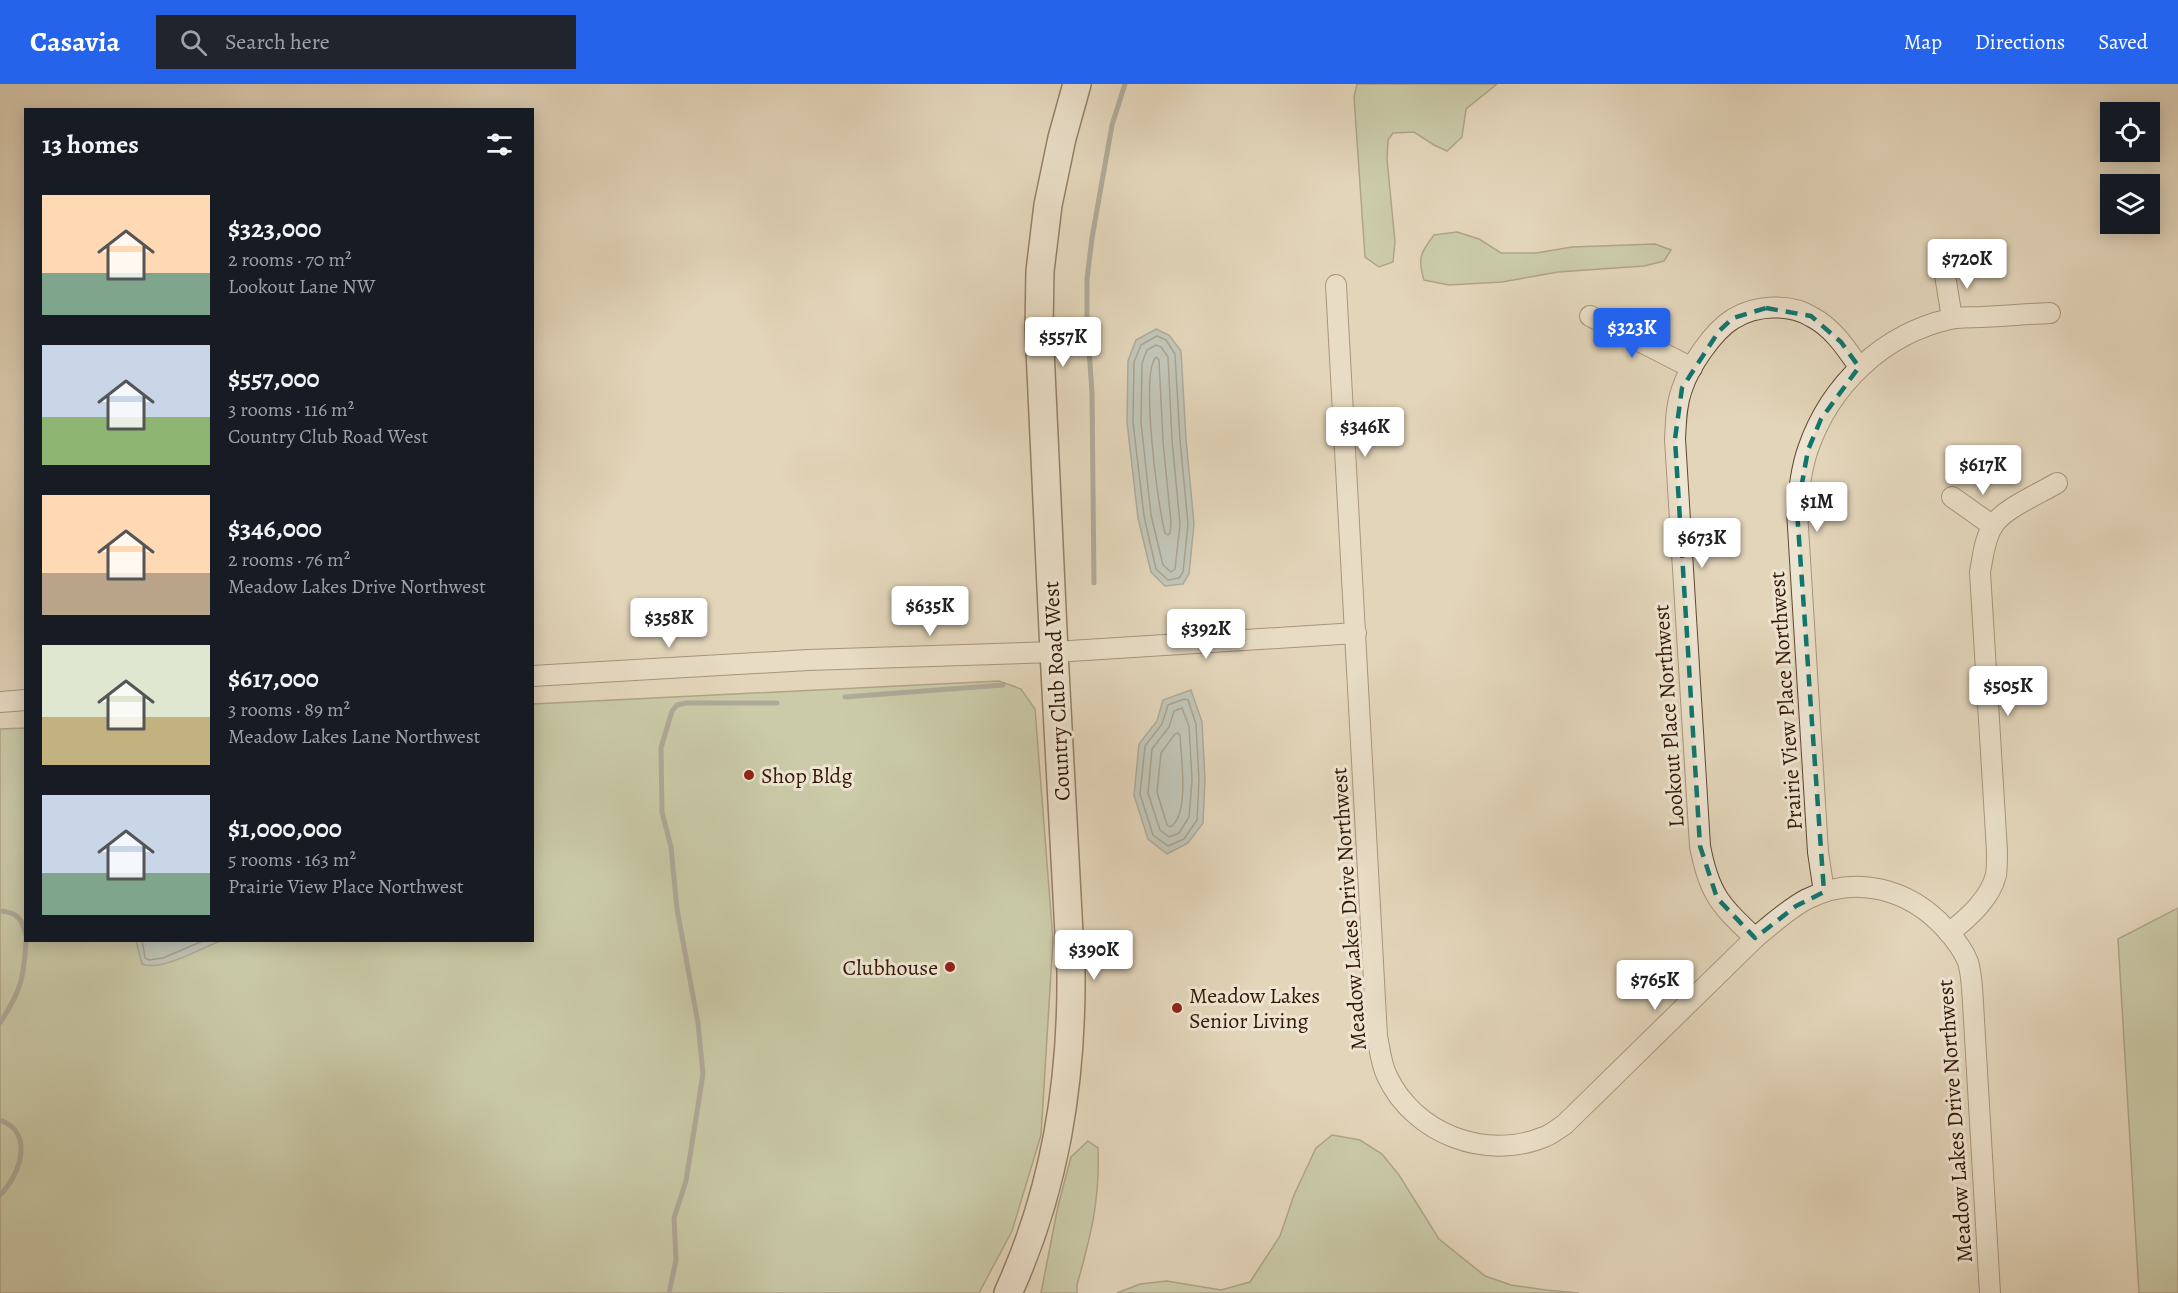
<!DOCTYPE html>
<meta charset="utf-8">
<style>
body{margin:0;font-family:Alegreya,serif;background:#20242c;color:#f1f3f6;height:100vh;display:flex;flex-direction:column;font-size:22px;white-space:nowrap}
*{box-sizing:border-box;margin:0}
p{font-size:20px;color:#9ea1a6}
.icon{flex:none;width:33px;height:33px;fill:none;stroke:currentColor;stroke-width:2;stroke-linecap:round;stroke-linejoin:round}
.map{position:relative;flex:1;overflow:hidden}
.drawer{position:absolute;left:24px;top:24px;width:510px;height:834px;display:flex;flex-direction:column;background:#171b24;border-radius:0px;box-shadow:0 3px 15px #0003}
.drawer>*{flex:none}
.tools{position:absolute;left:2100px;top:18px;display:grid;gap:12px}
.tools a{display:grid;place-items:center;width:60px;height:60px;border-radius:0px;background:#171b24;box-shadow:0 3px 15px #0003;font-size:30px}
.price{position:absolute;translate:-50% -51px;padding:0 14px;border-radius:6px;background:#fff;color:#222;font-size:20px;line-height:39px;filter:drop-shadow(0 2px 3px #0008)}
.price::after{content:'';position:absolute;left:50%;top:36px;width:18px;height:14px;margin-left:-9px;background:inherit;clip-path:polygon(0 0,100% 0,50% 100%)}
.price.on{background:#2563eb;color:#fff}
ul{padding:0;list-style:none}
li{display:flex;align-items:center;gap:18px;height:150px;padding:0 18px}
li span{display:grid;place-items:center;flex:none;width:168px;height:120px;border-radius:0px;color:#555}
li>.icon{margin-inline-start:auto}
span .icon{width:72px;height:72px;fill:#fffc;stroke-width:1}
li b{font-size:26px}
h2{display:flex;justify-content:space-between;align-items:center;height:72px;padding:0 18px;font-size:26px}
header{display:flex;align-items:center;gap:36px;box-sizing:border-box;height:84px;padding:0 30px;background:#2563eb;color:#fff}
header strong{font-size:28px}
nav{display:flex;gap:33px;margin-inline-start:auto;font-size:21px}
.search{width:420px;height:54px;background:#20242c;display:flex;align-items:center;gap:15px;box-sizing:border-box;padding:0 21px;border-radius:0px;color:#9ea1a6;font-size:22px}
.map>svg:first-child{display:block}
.green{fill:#aebe94;stroke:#716b4c;stroke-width:1.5}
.water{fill:#99b6ba;stroke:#717771;stroke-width:1.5}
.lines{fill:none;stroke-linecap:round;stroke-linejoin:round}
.shore{stroke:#66675e;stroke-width:1.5}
.stream{stroke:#717771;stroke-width:5}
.street-casing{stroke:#604731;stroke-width:22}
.secondary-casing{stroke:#341803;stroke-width:30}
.street{stroke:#ede4d2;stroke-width:20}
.secondary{stroke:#ede4d2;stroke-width:27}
.marked{fill:none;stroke:#0f766e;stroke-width:4.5;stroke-dasharray:12 8;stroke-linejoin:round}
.poi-dot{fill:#8f2418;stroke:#ede4d2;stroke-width:2}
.labels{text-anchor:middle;stroke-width:6;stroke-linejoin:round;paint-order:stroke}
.street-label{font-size:22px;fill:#341803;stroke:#ede4d2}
.poi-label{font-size:22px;fill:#341803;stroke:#ede4d2;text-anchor:start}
</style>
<header>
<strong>Casavia</strong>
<div class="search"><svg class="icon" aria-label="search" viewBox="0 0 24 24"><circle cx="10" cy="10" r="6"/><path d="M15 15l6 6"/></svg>Search here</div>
<nav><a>Map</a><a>Directions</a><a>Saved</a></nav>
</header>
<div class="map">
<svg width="2178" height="1209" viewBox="0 0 2178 1209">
<rect width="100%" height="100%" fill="#e3d5ba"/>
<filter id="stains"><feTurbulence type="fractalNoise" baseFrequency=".00333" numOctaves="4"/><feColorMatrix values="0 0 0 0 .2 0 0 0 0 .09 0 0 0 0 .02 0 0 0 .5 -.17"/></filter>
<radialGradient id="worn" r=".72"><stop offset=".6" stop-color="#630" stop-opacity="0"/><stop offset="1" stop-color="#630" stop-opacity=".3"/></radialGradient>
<g class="green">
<polygon points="1357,0 1497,0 1466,25 1462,53 1447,67 1434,61 1414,48 1393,49 1388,56 1387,75 1395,158 1393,178 1379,183 1365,173 1354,13"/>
<path d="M1457,148L1479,155L1501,169H1536L1572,163L1655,160L1671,166L1664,177L1644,182L1558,188L1502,198L1449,201L1424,196C1417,174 1421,168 1434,151Z"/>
<polygon points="999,597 1021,605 1035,625 1053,856 1041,1051 1012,1147 979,1209 0,1209 0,645 25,644 26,856 532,856 533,620"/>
<polygon points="2178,824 2178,1209 2139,1209 2118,855"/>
<polygon points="1332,1051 1360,1056 1382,1070 1399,1091 1439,1155 1485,1192 1511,1201 1546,1206 1579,1209 1117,1209 1140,1200 1167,1197 1221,1206 1250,1198 1280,1152 1294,1111 1316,1064"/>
<path d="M1088,1057L1098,1064C1100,1116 1091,1151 1077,1201V1209H1041L1058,1122L1071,1073Z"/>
</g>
<g class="water">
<polygon points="1156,245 1169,251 1181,267 1186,355 1194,440 1189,490 1183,500 1165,502 1151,488 1138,434 1127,338 1128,277 1136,256"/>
<polygon points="1191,606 1202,638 1205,696 1203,739 1188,759 1167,770 1148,755 1134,711 1139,660 1157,637 1163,616"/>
<path d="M136,857V856L220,857C202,864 160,888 142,880Z"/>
</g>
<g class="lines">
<g class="shore">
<polygon points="1157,252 1166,256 1175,270 1180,356 1188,440 1183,488 1179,494 1168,496 1156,485 1144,432 1133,338 1134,278 1141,261"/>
<polygon points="1156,261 1161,263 1168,273 1172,356 1180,440 1175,485 1171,488 1163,481 1151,431 1141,338 1142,279 1147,266"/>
<path d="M1156,273L1159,276L1163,357L1171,439L1170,449L1168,451L1165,449C1158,423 1140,289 1156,273Z"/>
<polygon points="1184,615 1188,616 1196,640 1199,696 1197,736 1184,755 1168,762 1153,751 1140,710 1145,662 1162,640 1168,621"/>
<polygon points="1182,624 1189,642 1192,696 1189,733 1179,749 1169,753 1160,746 1148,709 1152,665 1169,643 1174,627"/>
<path d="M1178,649L1180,652C1181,673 1190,732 1170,743L1167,741L1157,708L1161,669L1175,650Z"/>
<polyline points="142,856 145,874 149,876 163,874 205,856"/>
</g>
<g class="stream">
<polyline points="1094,499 1092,309 1087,237 1087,195 1092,154 1112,41 1125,0"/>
<polyline points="845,613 1003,601"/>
<path d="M0,827C17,828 23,835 26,852"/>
<path d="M0,939C21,907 24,894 26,856"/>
<path d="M0,1036C35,1048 20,1092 0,1111"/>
<polyline points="669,1209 676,1176 674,1134 686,1097 703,990 698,939 677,825 671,763 662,728 661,664 672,627 677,621 686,619 777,619"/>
</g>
<defs>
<g id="street">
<polyline points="1944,185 1952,234"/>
<path d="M1336,201L1377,952C1380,966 1381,980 1387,992C1414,1050 1486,1077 1544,1053C1551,1051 1557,1045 1564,1041L1755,854C1772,840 1788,825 1807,815C1856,790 1909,805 1945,844C1954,854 1963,865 1968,878C1972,891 1972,906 1973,919L1990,1209"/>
<polyline points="1590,232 1692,284"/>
<polyline points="1952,413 1993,442"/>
<polyline points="532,592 808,576 1054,568 1356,549"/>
<polyline points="0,618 26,616"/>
<path d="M1824,808L1818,768L1797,427C1799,407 1801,385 1808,365C1830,301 1883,250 1950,235C1960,233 1971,233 1981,233C2004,232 2027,230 2050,229"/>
<path d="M1949,849C1968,834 1990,815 1996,791C1997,784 1997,775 1997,767L1980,488C1983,473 1984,457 1992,443C2002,425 2039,410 2057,399"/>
<path d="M1755,854C1720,821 1709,810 1700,762L1675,355C1676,338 1676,321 1682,305C1689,283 1713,247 1733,235C1755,221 1790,219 1812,233C1833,244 1846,264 1859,283"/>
</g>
<path id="secondary" d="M1008,1209C1055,1106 1072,1000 1071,887L1054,568L1039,244L1040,187L1048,121L1062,54L1077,0"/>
</defs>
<use href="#street" class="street-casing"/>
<use href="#secondary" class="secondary-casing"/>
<use href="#street" class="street"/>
<use href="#secondary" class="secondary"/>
</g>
<path d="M0 0H2178V1209H0ZM1766,224L1811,232L1841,258L1859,283L1821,335L1808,366L1797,427L1824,808L1796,822L1755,854L1717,814L1700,762L1675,355L1682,304L1719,247L1733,234Z" fill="#e3d5ba" fill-opacity=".55" fill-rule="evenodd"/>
<path class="marked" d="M1766,224L1811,232L1841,258L1859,283L1821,335L1808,366L1797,427L1824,808L1796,822L1755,854L1717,814L1700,762L1675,355L1682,304L1719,247L1733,234Z"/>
<g class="poi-dot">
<circle cx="749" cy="691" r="6"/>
<circle cx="950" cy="883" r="6"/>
<circle cx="1177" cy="924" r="6"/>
</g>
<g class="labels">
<g class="street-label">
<text transform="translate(1056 607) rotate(-93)" y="8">Country Club Road West</text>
<text transform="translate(1785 617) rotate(-94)" y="8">Prairie View Place Northwest</text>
<text transform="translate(1668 632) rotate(-94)" y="8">Lookout Place Northwest</text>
<text transform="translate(1348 825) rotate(-94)" y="8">Meadow Lakes Drive Northwest</text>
<text transform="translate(1954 1037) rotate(-94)" y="8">Meadow Lakes Drive Northwest</text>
</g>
<g class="poi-label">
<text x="761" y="699">Shop Bldg</text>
<text x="938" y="891" text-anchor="end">Clubhouse</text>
<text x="1189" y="919">Meadow Lakes<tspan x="1189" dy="25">Senior Living</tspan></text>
</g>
</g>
<rect width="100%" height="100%" filter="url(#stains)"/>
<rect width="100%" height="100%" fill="url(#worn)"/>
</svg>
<div class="tools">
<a><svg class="icon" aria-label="locate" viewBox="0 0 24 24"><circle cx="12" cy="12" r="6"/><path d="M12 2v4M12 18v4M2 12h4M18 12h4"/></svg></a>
<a><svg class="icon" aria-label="layers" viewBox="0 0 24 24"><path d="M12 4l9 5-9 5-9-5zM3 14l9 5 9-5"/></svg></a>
</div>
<b class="price" style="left:1967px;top:206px">$720K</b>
<b class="price on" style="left:1632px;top:275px">$323K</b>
<b class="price" style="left:1063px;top:284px">$557K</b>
<b class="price" style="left:1365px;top:374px">$346K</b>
<b class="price" style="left:1983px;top:412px">$617K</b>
<b class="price" style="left:1817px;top:449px">$1M</b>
<b class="price" style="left:1702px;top:485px">$673K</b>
<b class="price" style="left:930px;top:553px">$635K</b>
<b class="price" style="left:669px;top:565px">$358K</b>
<b class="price" style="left:1206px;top:576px">$392K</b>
<b class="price" style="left:2008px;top:633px">$505K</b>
<b class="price" style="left:1094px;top:897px">$390K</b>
<b class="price" style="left:1655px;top:927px">$765K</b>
<section class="drawer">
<h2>13 homes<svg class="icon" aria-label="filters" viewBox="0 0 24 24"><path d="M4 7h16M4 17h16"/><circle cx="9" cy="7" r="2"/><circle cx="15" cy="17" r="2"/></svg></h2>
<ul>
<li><span style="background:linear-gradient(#ffd9b3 65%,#7fa58c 0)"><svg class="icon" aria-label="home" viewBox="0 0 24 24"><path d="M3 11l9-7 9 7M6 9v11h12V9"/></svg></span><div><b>$323,000</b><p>2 rooms · 70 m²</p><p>Lookout Lane NW</p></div></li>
<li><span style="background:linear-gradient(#c9d6e8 60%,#8fb573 0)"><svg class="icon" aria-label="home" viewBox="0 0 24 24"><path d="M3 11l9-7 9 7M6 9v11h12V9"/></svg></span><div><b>$557,000</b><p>3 rooms · 116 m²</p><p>Country Club Road West</p></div></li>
<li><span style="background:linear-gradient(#ffd9b3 65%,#b9a48a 0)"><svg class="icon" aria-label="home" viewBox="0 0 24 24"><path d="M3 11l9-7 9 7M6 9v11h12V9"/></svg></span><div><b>$346,000</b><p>2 rooms · 76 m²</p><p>Meadow Lakes Drive Northwest</p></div></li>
<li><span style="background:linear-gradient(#dfe7d0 60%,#c2b280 0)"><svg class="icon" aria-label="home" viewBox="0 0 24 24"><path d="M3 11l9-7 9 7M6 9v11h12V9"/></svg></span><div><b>$617,000</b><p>3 rooms · 89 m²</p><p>Meadow Lakes Lane Northwest</p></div></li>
<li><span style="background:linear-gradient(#c9d6e8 65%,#7fa58c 0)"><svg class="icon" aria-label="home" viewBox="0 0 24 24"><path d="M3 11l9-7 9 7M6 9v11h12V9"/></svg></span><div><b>$1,000,000</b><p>5 rooms · 163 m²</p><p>Prairie View Place Northwest</p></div></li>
</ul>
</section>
</div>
